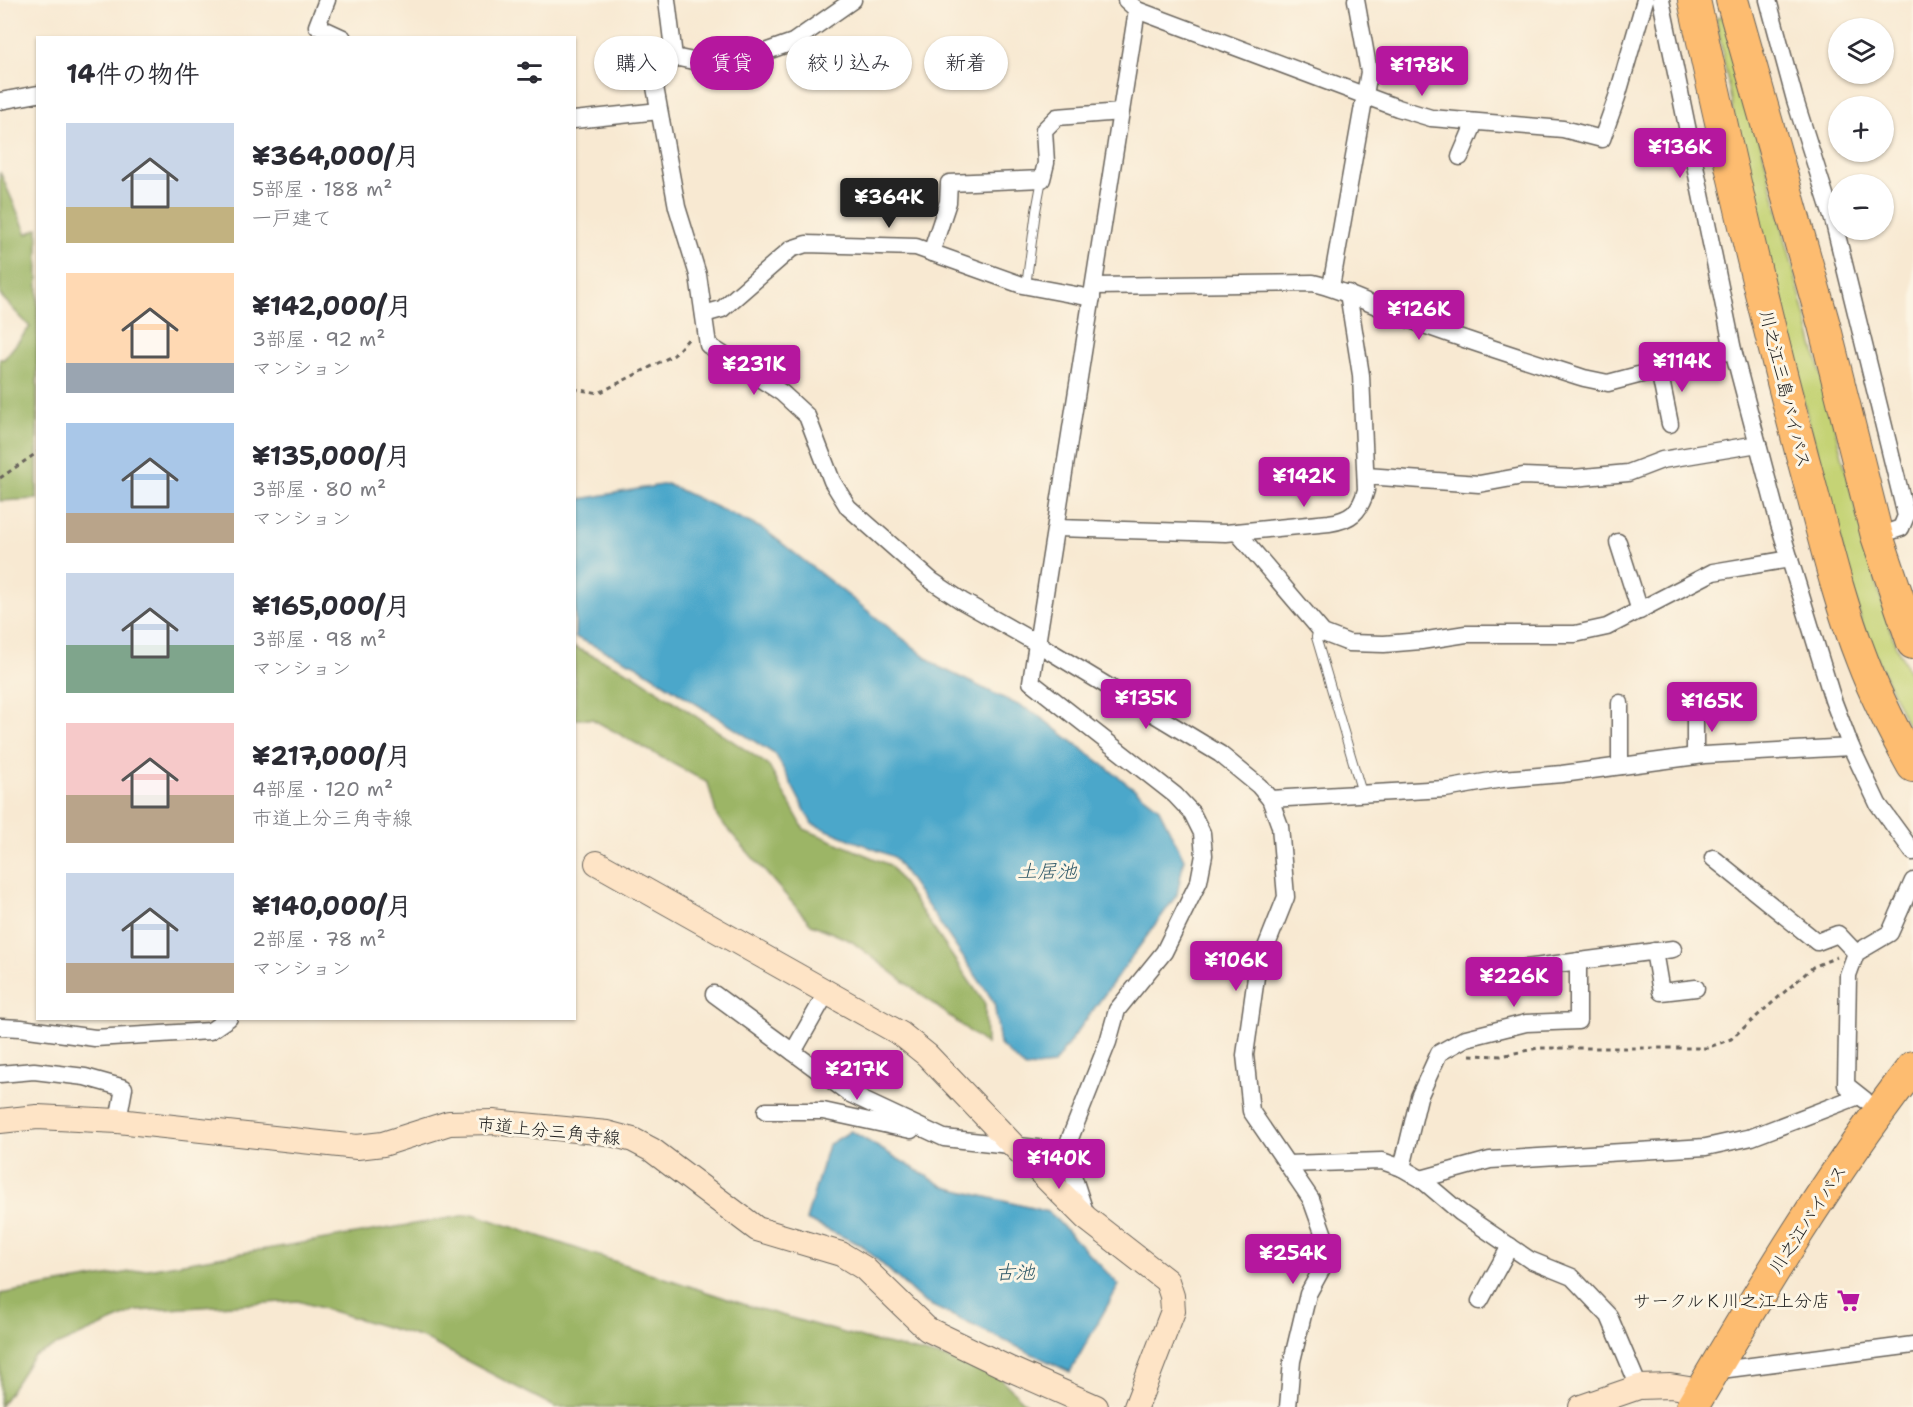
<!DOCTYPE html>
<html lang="ja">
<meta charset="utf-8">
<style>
body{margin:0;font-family:"Shantell Sans","Klee One",sans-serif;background:#f2f2f3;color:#2b2b33;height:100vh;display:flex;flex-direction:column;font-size:22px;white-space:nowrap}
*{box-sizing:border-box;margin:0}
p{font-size:20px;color:#7c7c81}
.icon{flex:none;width:33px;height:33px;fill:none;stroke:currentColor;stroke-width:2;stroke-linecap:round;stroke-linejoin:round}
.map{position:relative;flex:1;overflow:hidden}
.panel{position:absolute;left:36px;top:36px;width:540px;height:984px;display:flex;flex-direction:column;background:#fff;border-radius:0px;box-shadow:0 2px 4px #0004}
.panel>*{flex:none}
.guide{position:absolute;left:594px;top:36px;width:570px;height:54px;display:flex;gap:12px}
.controls{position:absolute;left:1828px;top:18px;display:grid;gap:12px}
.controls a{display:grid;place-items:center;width:66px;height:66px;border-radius:50%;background:#fff;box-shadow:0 2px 4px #0004;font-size:30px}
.price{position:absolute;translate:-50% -51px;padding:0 14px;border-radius:6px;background:#b5179e;color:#fff;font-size:20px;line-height:39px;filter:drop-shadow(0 2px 3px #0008)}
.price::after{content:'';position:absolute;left:50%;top:36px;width:18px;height:14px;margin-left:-9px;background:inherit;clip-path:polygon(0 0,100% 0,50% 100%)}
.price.current{background:#222;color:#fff}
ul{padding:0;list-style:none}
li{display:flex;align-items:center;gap:18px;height:150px;padding:0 30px}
li span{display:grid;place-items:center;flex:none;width:168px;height:120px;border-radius:0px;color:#555}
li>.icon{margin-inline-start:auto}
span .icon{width:72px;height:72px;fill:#fffc;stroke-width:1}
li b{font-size:26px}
h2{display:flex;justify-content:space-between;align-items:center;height:72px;padding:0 30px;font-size:26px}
.tag{padding:0 21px;border-radius:27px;background:#fff;box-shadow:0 2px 4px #0004;font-size:21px;line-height:54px}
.tag.current{background:#b5179e;color:#fff}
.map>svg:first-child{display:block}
.green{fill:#c5d375;stroke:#707848;stroke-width:1.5}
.forest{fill:#9cb566;stroke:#5c6841;stroke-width:1.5}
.water{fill:#4ca7ca;stroke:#346273;stroke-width:1.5}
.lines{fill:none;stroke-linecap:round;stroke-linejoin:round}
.lane-casing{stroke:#69645c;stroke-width:10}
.street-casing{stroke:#69645c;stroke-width:19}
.secondary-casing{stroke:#69645c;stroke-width:26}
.highway-casing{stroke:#69645c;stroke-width:34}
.path{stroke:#69645c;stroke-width:3;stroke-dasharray:4.5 4.5;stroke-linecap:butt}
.lane{stroke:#fff;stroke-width:8}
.street{stroke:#fff;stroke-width:16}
.secondary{stroke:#fee4c6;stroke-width:24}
.highway{stroke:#fdbc70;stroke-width:32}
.labels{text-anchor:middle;stroke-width:6;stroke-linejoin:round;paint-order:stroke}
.street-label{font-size:18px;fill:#1c1c1c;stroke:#fcf5e5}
.poi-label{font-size:18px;fill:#1c1c1c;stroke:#fcf5e5;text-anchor:end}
.water-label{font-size:20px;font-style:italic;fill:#325b6a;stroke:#fcf5e5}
</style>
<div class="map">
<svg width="1913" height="1407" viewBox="0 0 1913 1407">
<rect width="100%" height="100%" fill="#fcf5e5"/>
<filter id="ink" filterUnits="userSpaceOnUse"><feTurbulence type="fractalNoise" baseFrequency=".0167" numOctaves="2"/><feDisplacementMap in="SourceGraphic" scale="12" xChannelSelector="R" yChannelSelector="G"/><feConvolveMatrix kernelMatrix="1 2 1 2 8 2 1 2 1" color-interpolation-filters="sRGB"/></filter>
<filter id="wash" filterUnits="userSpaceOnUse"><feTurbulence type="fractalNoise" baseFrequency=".008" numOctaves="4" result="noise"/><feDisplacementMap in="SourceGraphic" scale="24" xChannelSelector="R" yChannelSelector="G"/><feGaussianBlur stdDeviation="1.35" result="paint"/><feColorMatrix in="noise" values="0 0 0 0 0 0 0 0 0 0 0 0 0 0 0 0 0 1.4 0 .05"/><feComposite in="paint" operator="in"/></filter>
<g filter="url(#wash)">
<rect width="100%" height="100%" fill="#f8e9d2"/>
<polygon class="green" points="1727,15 1868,555 1895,644 1913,679 1913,738 1862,625 1746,183 1716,18"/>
<g class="forest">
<polygon points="0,172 27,234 38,228 37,499 0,501 0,359 4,359 30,327 0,295"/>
<polygon points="574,647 633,674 768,765 804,829 890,865 985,1004 986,1044 851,941 811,924 717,817 708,783 592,719 575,719"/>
<polygon points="473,1214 749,1306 865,1339 991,1369 1029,1407 555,1407 423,1338 298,1301 136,1311 33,1356 0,1407 0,1294"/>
</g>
<g class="water">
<polygon points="667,484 765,530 939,667 1035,713 1158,807 1184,859 1177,895 1053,1065 1025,1068 1000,1045 994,1002 894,857 812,824 776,755 636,665 575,637 575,500"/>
<polygon points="851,1131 945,1187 1049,1212 1119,1285 1070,1372 924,1302 861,1245 806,1220 828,1145"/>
</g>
</g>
<g filter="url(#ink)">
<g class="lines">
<defs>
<g id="lane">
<polyline points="1026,286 1036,211 1042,179"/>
<polyline points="1318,628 1316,637 1362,793"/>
</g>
<g id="street">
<polyline points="327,0 317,26 343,38"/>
<polyline points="667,0 674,57 655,87 677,207 698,275 708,345 782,393 807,416 832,481 848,507 932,581 962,601 1038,644 1220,754 1259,786 1270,799 1280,826 1286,897 1257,970 1245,1055 1251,1111 1311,1199 1325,1238 1325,1263 1308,1294 1292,1361 1288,1407"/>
<polyline points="1126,0 1137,10 1398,108 1431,118 1563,129 1602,139 1617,97 1645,0"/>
<polyline points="1768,0 1795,100 1834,223 1906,516 1901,528 1877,536"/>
<polyline points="674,57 722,67 793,42 853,0"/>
<polyline points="0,101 38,94"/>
<polyline points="574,120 659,111"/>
<polyline points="1460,157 1475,122"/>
<polyline points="931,253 948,202 949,183 1042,179 1046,163 1044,130 1057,117 1121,112"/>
<path d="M1094,286L1313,283C1347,291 1376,307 1408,319C1466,341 1525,359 1584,378L1608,383L1733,350"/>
<polyline points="1331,287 1369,72 1356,0"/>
<polyline points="704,314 722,309 791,249 806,244 916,247 1022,285 1092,298"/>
<polyline points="1659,370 1670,424"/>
<polyline points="1366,476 1479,484 1523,476 1573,478 1628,473 1662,460 1758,444"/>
<path d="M1056,528L1226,533L1329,523C1351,520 1360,512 1366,490L1361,375L1348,293"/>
<polyline points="1237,532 1323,633 1349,643 1384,644 1421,641 1466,634 1575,634 1607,627 1713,572 1790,559"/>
<polyline points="1618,542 1640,611"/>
<polyline points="1695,710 1695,756"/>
<polyline points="1851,747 1878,804 1913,852"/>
<polyline points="1620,766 1620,703"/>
<polyline points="1270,799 1445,789 1502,779 1562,774 1704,755 1851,747 1833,700 1779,524 1733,350 1661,0"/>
<polyline points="1713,858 1817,942 1838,934 1856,953"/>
<polyline points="1654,951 1661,992 1696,988"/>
<polyline points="1510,970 1673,949"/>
<polyline points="714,994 850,1094 944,1138 1065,1151 1108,1042 1117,1010 1164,952 1199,881 1204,855 1202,833 1192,813 1175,795 1031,682 1137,10"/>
<polyline points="0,1027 21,1028 95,1038 210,1031 229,1018"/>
<polyline points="793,1052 827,992"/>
<polyline points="0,1074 34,1071 85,1077 124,1088 118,1121"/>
<polyline points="1865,1100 1846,1085 1848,975 1856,953 1890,933 1913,881"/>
<polyline points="766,1111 823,1111 911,1130"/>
<polyline points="1065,1151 1086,1215"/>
<polyline points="1287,1164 1382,1161 1402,1168 1421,1179 1461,1213 1530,1260 1572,1277 1609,1316 1639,1387"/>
<polyline points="1402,1168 1419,1097 1439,1053 1466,1038 1526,1023 1578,1021 1578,961"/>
<polyline points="1421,1179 1490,1160 1706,1147 1752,1137 1859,1096"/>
<polyline points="1480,1301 1510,1246"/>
<polyline points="1713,1371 1913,1345"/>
</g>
<g id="secondary">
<polyline points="597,863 901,1034 927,1055 1013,1145 1086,1218 1167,1281 1172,1296 1173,1311 1136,1407"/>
<polyline points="0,1121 37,1117 118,1121 357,1147 383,1144 449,1123 493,1122 607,1133 633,1140 652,1150 757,1229 841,1254 864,1268 927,1329 1010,1369 1096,1407"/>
<polyline points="1581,1407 1639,1387 1670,1386 1701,1391"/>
</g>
<g id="highway">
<path d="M1694,0C1727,152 1762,304 1802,455C1821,523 1836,594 1862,660C1876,697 1894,732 1913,766"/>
<polyline points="1732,0 1824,325 1877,536 1913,643"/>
<path d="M1692,1407C1760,1291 1830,1174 1913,1067"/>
</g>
</defs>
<use href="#lane" class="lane-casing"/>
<use href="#street" class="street-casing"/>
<use href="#secondary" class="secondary-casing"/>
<use href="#highway" class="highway-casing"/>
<g class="path">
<polyline points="574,389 599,393 674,355 691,336"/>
<polyline points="0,478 38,452"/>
<polyline points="1470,1055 1501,1056 1538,1048 1707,1048 1731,1039 1813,967 1837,957"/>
</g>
<use href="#lane" class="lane"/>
<use href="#street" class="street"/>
<use href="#secondary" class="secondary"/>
<use href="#highway" class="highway"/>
</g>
</g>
<defs>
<symbol id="supermarket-bare" viewBox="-9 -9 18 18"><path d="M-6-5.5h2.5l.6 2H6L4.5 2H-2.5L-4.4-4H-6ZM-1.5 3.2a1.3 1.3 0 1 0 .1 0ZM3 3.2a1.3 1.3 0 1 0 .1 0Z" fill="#b5179e" stroke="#fcf5e5" stroke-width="2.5" paint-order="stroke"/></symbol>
</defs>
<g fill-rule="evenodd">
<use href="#supermarket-bare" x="1832" y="1284" width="33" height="33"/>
</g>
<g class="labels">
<g class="street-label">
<text transform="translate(1785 389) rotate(76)" y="6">川之江三島バイパス</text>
<text transform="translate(549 1131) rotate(6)" y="6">市道上分三角寺線</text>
<text transform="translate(1808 1219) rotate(-57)" y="6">川之江バイパス</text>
</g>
<g class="poi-label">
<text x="1830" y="1307">サークルＫ川之江上分店</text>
</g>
<g class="water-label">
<text x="1047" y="878">土居池</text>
<text x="1015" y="1279">古池</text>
</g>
</g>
</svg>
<div class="controls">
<a><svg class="icon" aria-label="layers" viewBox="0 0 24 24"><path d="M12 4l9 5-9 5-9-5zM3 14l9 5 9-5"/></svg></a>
<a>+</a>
<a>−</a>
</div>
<b class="price" style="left:1422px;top:97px">¥178K</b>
<b class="price" style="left:1680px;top:179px">¥136K</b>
<b class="price current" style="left:889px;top:229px">¥364K</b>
<b class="price" style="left:1419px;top:341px">¥126K</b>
<b class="price" style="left:1682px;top:393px">¥114K</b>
<b class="price" style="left:754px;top:396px">¥231K</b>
<b class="price" style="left:1304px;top:508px">¥142K</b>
<b class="price" style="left:1146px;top:730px">¥135K</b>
<b class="price" style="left:1712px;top:733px">¥165K</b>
<b class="price" style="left:1236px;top:992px">¥106K</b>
<b class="price" style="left:1514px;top:1008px">¥226K</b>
<b class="price" style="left:857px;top:1101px">¥217K</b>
<b class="price" style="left:1059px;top:1190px">¥140K</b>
<b class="price" style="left:1293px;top:1285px">¥254K</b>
<div class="guide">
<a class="tag">購入</a>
<a class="tag current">賃貸</a>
<a class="tag">絞り込み</a>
<a class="tag">新着</a>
</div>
<section class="panel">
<h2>14件の物件<svg class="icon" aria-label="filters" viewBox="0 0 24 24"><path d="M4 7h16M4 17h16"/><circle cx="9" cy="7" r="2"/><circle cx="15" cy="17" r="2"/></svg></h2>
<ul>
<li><span style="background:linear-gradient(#c9d6e8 70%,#c2b280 0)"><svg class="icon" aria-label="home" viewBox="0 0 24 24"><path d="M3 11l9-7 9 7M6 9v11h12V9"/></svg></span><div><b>¥364,000/月</b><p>5部屋 · 188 m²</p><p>一戸建て</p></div></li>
<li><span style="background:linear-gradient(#ffd9b3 75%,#9aa5b1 0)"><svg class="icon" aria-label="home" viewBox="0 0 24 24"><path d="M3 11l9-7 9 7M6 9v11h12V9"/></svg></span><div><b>¥142,000/月</b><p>3部屋 · 92 m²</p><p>マンション</p></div></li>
<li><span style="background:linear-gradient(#a9c7e8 75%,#b9a48a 0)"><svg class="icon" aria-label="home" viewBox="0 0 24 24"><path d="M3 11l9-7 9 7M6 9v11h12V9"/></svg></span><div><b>¥135,000/月</b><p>3部屋 · 80 m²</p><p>マンション</p></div></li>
<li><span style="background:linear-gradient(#c9d6e8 60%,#7fa58c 0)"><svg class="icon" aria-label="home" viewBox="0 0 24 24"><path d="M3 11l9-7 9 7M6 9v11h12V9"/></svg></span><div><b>¥165,000/月</b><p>3部屋 · 98 m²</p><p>マンション</p></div></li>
<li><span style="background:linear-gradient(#f6c9c9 60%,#b9a48a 0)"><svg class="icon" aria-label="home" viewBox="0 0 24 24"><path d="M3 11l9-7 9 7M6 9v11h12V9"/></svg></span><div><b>¥217,000/月</b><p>4部屋 · 120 m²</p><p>市道上分三角寺線</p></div></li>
<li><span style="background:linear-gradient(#c9d6e8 75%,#b9a48a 0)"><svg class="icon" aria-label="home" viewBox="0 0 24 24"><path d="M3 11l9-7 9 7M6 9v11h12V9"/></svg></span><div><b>¥140,000/月</b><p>2部屋 · 78 m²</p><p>マンション</p></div></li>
</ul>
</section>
</div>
